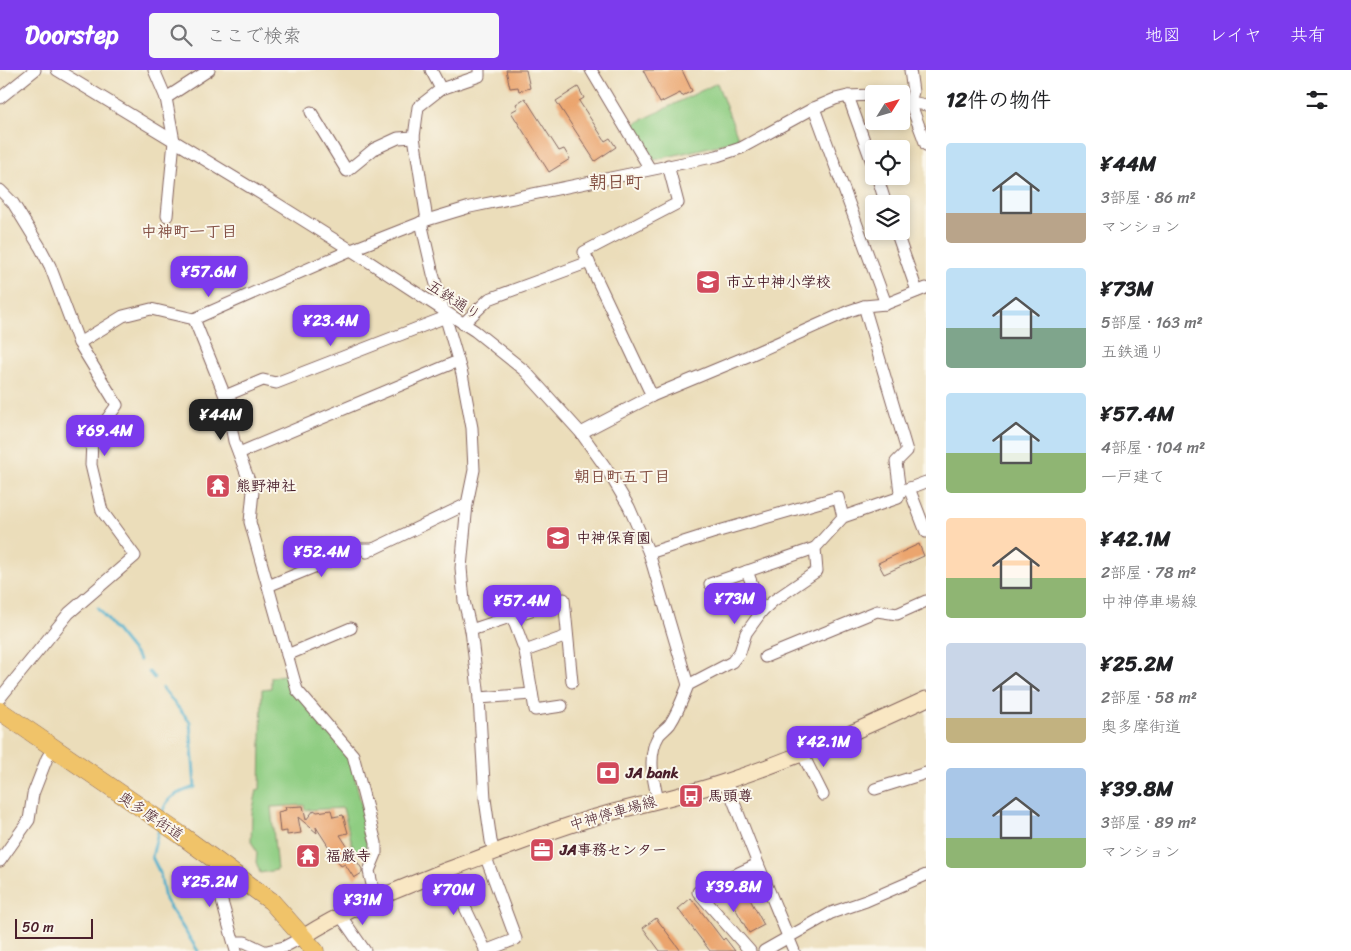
<!DOCTYPE html>
<html lang="ja">
<meta charset="utf-8">
<style>
body{margin:0;font-family:Sriracha,"Klee One",sans-serif;background:#f6f6f6;color:#202124;height:100vh;display:flex;flex-direction:column;font-size:19px;white-space:nowrap}
*{box-sizing:border-box;margin:0}
p{font-size:16px;color:#757577}
.icon{flex:none;width:28px;height:28px;fill:none;stroke:currentColor;stroke-width:2;stroke-linecap:round;stroke-linejoin:round}
.map{position:relative;flex:1;overflow:hidden}
.panel{display:flex;flex-direction:column;background:#fff;width:425px}
.panel>*{flex:none}
.needle{width:32px;rotate:53deg}
.controls{position:absolute;left:865px;top:15px;display:grid;gap:10px}
.controls a{display:grid;place-items:center;width:45px;height:45px;border-radius:5px;background:#fff;box-shadow:0 2px 8px #0003;font-size:25px}
.scale{position:absolute;left:15px;bottom:12px;width:78px;box-sizing:border-box;padding-left:5px;border:2px solid #4a1f2b;border-top:0;font-size:14px;line-height:18px;white-space:nowrap;color:#4a1f2b;-webkit-text-stroke:4px #fbf7ec;paint-order:stroke}
.price{position:absolute;translate:-50% -42px;padding:0 11px;border-radius:10px;background:#7c3aed;color:#fff;font-size:16px;line-height:32px;filter:drop-shadow(0 1px 2px #0008)}
.price::after{content:'';position:absolute;left:50%;top:30px;width:15px;height:11px;margin-left:-8px;background:inherit;clip-path:polygon(0 0,100% 0,50% 100%)}
.price.current{background:#222;color:#fff}
ul{padding:0;list-style:none}
li{display:flex;align-items:center;gap:15px;height:125px;padding:0 20px}
li span{display:grid;place-items:center;flex:none;width:140px;height:100px;border-radius:5px;color:#555}
li>.icon{margin-inline-start:auto}
span .icon{width:60px;height:60px;fill:#fffc;stroke-width:1}
li b{font-size:21px}
h2{display:flex;justify-content:space-between;align-items:center;height:60px;padding:0 20px;font-size:21px}
header{display:flex;align-items:center;gap:30px;box-sizing:border-box;height:70px;padding:0 25px;background:#7c3aed;color:#fff}
header strong{font-size:24px}
nav{display:flex;gap:28px;margin-inline-start:auto;font-size:18px}
.search{width:350px;height:45px;background:#f6f6f6;display:flex;align-items:center;gap:12px;box-sizing:border-box;padding:0 18px;border-radius:5px;color:#757577;font-size:19px}
main{display:flex;flex:1;min-height:0}
.map>svg:first-child{display:block}
.green{fill:#8fcd82;stroke:#6c7656}
.lines{fill:none;stroke-linecap:round;stroke-linejoin:round}
.stream{stroke:#4caecb;stroke-width:3}
.building{fill:#eba56e}
.street-casing{stroke:#82625d;stroke-width:13}
.secondary-casing{stroke:#82625d;stroke-width:17}
.primary-casing{stroke:#82625d;stroke-width:19}
.street{stroke:#fff;stroke-width:11}
.secondary{stroke:#f9e7c3;stroke-width:15}
.primary{stroke:#f0c369;stroke-width:18}
.labels{text-anchor:middle;stroke-width:4;stroke-linejoin:round;paint-order:stroke}
.poi-label{font-size:15px;font-weight:bold;fill:#4a1f2b;stroke:#fbf7ec;text-anchor:start}
.street-label{font-size:15px;fill:#4a1f2b;stroke:#fbf7ec}
.neighbourhood-label{font-size:16px;font-weight:bold;fill:#824e42;stroke:#fbf7ec}
.quarter-label{font-size:18px;font-weight:bold;fill:#824e42;stroke:#fbf7ec}
</style>
<header>
<strong>Doorstep</strong>
<div class="search"><svg class="icon" aria-label="search" viewBox="0 0 24 24"><circle cx="10" cy="10" r="6"/><path d="M15 15l6 6"/></svg>ここで検索</div>
<nav><a>地図</a><a>レイヤ</a><a>共有</a></nav>
</header>
<main>
<div class="map">
<svg width="926" height="881" viewBox="0 0 926 881">
<rect width="100%" height="100%" fill="#fbf7ec"/>
<filter id="ink" filterUnits="userSpaceOnUse"><feTurbulence type="fractalNoise" baseFrequency=".02" numOctaves="2"/><feDisplacementMap in="SourceGraphic" scale="10" xChannelSelector="R" yChannelSelector="G"/><feConvolveMatrix kernelMatrix="1 2 1 2 8 2 1 2 1" color-interpolation-filters="sRGB"/></filter>
<filter id="wash" filterUnits="userSpaceOnUse"><feTurbulence type="fractalNoise" baseFrequency=".0096" numOctaves="4" result="noise"/><feDisplacementMap in="SourceGraphic" scale="20" xChannelSelector="R" yChannelSelector="G"/><feGaussianBlur stdDeviation="1.12" result="paint"/><feColorMatrix in="noise" values="0 0 0 0 0 0 0 0 0 0 0 0 0 0 0 0 0 1.4 0 .05"/><feComposite in="paint" operator="in"/></filter>
<g filter="url(#wash)">
<rect width="100%" height="100%" fill="#ebddba"/>
<g class="green">
<polygon points="717,13 739,70 654,90 632,55"/>
<polygon points="289,604 350,688 372,778 354,782 343,738 305,740 304,735 271,737 277,800 260,803 256,792 257,783 251,771 252,743 257,720 260,719 262,619 271,618 271,607"/>
</g>
<g class="lines">
<g class="stream">
<polyline points="98,538 140,590"/>
<polyline points="149,602 154,608"/>
<path d="M162,618L190,652L195,717C178,723 167,725 162,744"/>
<polyline points="159,758 152,787 160,803 165,830 198,881"/>
</g>
</g>
<g id="blocks">
<g class="building">
<polygon points="506,0 526,0 530,18 519,21 518,17 510,18"/>
<polygon points="643,0 682,0 692,21 682,26 680,23 660,33"/>
<polygon points="578,17 584,28 579,31 605,71 610,68 616,77 595,91 556,31"/>
<polygon points="525,28 559,81 564,79 570,89 549,102 511,42 518,38 516,34"/>
<polygon points="919,474 924,486 884,504 878,493"/>
<polygon points="303,736 306,750 314,740 317,742 331,740 333,747 343,745 348,763 340,765 362,799 362,803 354,808 345,794 341,796 316,757 317,763 298,747 301,763 287,765 287,761 280,762 278,742 286,740 285,737"/>
<polygon points="740,811 764,855 749,863 724,818"/>
<polygon points="691,828 723,870 725,868 735,881 710,881 678,839"/>
<polygon points="656,848 681,881 660,881 643,858"/>
</g>
</g>
</g>
<g filter="url(#ink)">
<use href="#blocks" fill-opacity="0" stroke="#82625d" stroke-width="1"/>
<g class="lines">
<defs>
<g id="street">
<polyline points="57,0 268,128 351,180 475,261 525,301 581,363 606,398 629,437 649,483 688,615"/>
<polyline points="154,0 166,28 174,71 167,146"/>
<polyline points="431,0 441,19"/>
<polyline points="591,0 650,99"/>
<polyline points="910,0 913,22 910,32 926,75"/>
<polyline points="848,26 874,98"/>
<polyline points="0,28 35,0"/>
<polyline points="166,28 209,0"/>
<polyline points="901,30 926,35"/>
<polyline points="814,38 886,234"/>
<polyline points="311,42 347,101 374,79 398,68 414,67"/>
<polyline points="877,106 886,134"/>
<polyline points="0,120 13,133 40,177 50,196 79,273 117,335 92,370 91,395 102,441 135,486 69,543 0,628"/>
<polyline points="427,150 414,67 418,37 441,19 479,6 479,0"/>
<polyline points="421,152 433,204 462,304 472,358 474,400 467,434 461,498 464,531 471,560 479,628 485,729 491,771 494,781"/>
<polyline points="896,161 917,221"/>
<polyline points="194,249 225,326 234,371 253,421 250,452 297,620 353,685 376,773 376,784 369,801 375,828"/>
<polyline points="463,254 489,229 589,192"/>
<polyline points="79,273 123,246 151,239 194,249 351,180 427,150 470,137 717,86 741,78 814,38 835,29 848,26 874,25"/>
<polyline points="225,326 263,310 276,313 446,247"/>
<polyline points="652,326 584,182 678,133 668,95"/>
<polyline points="581,363 652,326 748,286 849,241 864,236 886,234 926,218"/>
<polyline points="239,383 458,291"/>
<polyline points="909,418 926,462"/>
<polyline points="902,421 926,412"/>
<polyline points="367,482 467,434"/>
<polyline points="649,483 712,463 838,427 843,447"/>
<polyline points="747,501 762,541"/>
<polyline points="710,514 815,478"/>
<polyline points="268,516 358,479 373,479"/>
<polyline points="512,546 525,581 535,640 562,636"/>
<polyline points="471,560 564,529 572,612"/>
<polyline points="525,581 567,566"/>
<polyline points="287,585 351,558"/>
<polyline points="765,587 877,541 897,544 926,531"/>
<polyline points="479,628 532,624"/>
<polyline points="802,683 823,725"/>
<polyline points="726,712 758,794 794,881"/>
<polyline points="875,719 926,703"/>
<path d="M658,730C653,710 647,684 659,665C662,661 667,658 670,654C678,642 683,628 688,615L732,592L740,582L746,563L762,541L773,531L817,501L815,478L843,447L898,428L900,422L896,392L907,381L864,236"/>
<polyline points="485,785 516,869 485,881"/>
<polyline points="213,790 223,835 236,881"/>
<polyline points="0,791 29,750 33,724 47,688 53,678"/>
<polyline points="447,800 486,881"/>
<polyline points="340,845 365,881"/>
<polyline points="234,872 245,872 264,881"/>
<polyline points="267,881 284,877 303,867"/>
<polyline points="750,881 698,822 758,794"/>
<polyline points="764,881 831,843 866,831 926,805"/>
</g>
<path id="secondary" d="M303,867C348,838 397,820 447,800C495,782 543,763 592,748C637,735 683,726 727,711C795,689 861,659 926,629"/>
<polyline id="primary" points="0,641 181,765 271,831 315,881"/>
</defs>
<use href="#street" class="street-casing"/>
<use href="#secondary" class="secondary-casing"/>
<use href="#primary" class="primary-casing"/>
<use href="#street" class="street"/>
<use href="#secondary" class="secondary"/>
<use href="#primary" class="primary"/>
</g>
</g>
<defs>
<symbol id="school-square" viewBox="-11 -11 22 22"><rect x="-9" y="-9" width="18" height="18" rx="4" fill="#d1495b" stroke="#fbf7ec"/><path d="M0-5L7-2L0 1L-7-2ZM-4 1L0 2.5L4 1V4Q0 6-4 4Z" fill="#fff"/></symbol>
<symbol id="temple-square" viewBox="-11 -11 22 22"><rect x="-9" y="-9" width="18" height="18" rx="4" fill="#d1495b" stroke="#fbf7ec"/><path d="M0-6L5-2H3V0L6.5 2.5H4V6H1.5V3h-3V6H-4V2.5H-6.5L-3 0V-2H-5Z" fill="#fff"/></symbol>
<symbol id="bank-square" viewBox="-11 -11 22 22"><rect x="-9" y="-9" width="18" height="18" rx="4" fill="#d1495b" stroke="#fbf7ec"/><path d="M-6-4H6V4H-6ZM0-2.3a2.3 2.3 0 1 0 0 4.6a2.3 2.3 0 1 0 0-4.6Z" fill="#fff"/></symbol>
<symbol id="bus-square" viewBox="-11 -11 22 22"><rect x="-9" y="-9" width="18" height="18" rx="4" fill="#d1495b" stroke="#fbf7ec"/><path d="M-5-6H5V4H4V6H2V4H-2V6H-4V4H-5ZM-3.5-4V0h7V-4ZM-3.5 1.2v1.5H-2V1.2ZM2 1.2v1.5H3.5V1.2Z" fill="#fff"/></symbol>
<symbol id="office-square" viewBox="-11 -11 22 22"><rect x="-9" y="-9" width="18" height="18" rx="4" fill="#d1495b" stroke="#fbf7ec"/><path d="M-6-3h4V-5.5h4V-3h4V5H-6ZM-1-4.5V-3h2v-1.5ZM-6 0V1H6V0Z" fill="#fff"/></symbol>
</defs>
<g fill-rule="evenodd">
<use href="#school-square" x="694" y="198" width="28" height="28"/>
<use href="#temple-square" x="204" y="402" width="28" height="28"/>
<use href="#school-square" x="544" y="454" width="28" height="28"/>
<use href="#bank-square" x="594" y="689" width="28" height="28"/>
<use href="#bus-square" x="677" y="712" width="28" height="28"/>
<use href="#office-square" x="528" y="766" width="28" height="28"/>
<use href="#temple-square" x="294" y="772" width="28" height="28"/>
</g>
<g class="labels">
<g class="poi-label">
<text x="726" y="217">市立中神小学校</text>
<text x="236" y="421">熊野神社</text>
<text x="576" y="473">中神保育園</text>
<text x="626" y="708">JA bank</text>
<text x="708" y="731">馬頭尊</text>
<text x="560" y="785">JA事務センター</text>
<text x="326" y="791">福厳寺</text>
</g>
<g class="street-label">
<text transform="translate(454 230) rotate(33)" y="5">五鉄通り</text>
<text transform="translate(613 743) rotate(-16)" y="5">中神停車場線</text>
<text transform="translate(151 746) rotate(34)" y="5">奥多摩街道</text>
</g>
<g class="neighbourhood-label">
<text x="189" y="167">中神町一丁目</text>
<text x="622" y="412">朝日町五丁目</text>
</g>
<g class="quarter-label">
<text x="616" y="118">朝日町</text>
</g>
</g>
</svg>
<div class="controls">
<a><svg class="needle" viewBox="-14 -14 28 28"><path d="M0-13l5 13h-10z" fill="#e53935"/><path d="M0 13l5-13h-10z" fill="#757577"/></svg></a>
<a><svg class="icon" aria-label="locate" viewBox="0 0 24 24"><circle cx="12" cy="12" r="6"/><path d="M12 2v4M12 18v4M2 12h4M18 12h4"/></svg></a>
<a><svg class="icon" aria-label="layers" viewBox="0 0 24 24"><path d="M12 4l9 5-9 5-9-5zM3 14l9 5 9-5"/></svg></a>
</div>
<div class="scale">50 m</div>
<b class="price" style="left:209px;top:228px">¥57.6M</b>
<b class="price" style="left:331px;top:277px">¥23.4M</b>
<b class="price current" style="left:221px;top:371px">¥44M</b>
<b class="price" style="left:105px;top:387px">¥69.4M</b>
<b class="price" style="left:322px;top:508px">¥52.4M</b>
<b class="price" style="left:735px;top:555px">¥73M</b>
<b class="price" style="left:522px;top:557px">¥57.4M</b>
<b class="price" style="left:824px;top:698px">¥42.1M</b>
<b class="price" style="left:210px;top:838px">¥25.2M</b>
<b class="price" style="left:734px;top:843px">¥39.8M</b>
<b class="price" style="left:454px;top:846px">¥70M</b>
<b class="price" style="left:363px;top:856px">¥31M</b>
</div>
<section class="panel">
<h2>12件の物件<svg class="icon" aria-label="filters" viewBox="0 0 24 24"><path d="M4 7h16M4 17h16"/><circle cx="9" cy="7" r="2"/><circle cx="15" cy="17" r="2"/></svg></h2>
<ul>
<li><span style="background:linear-gradient(#bfe0f5 70%,#b9a48a 0)"><svg class="icon" aria-label="home" viewBox="0 0 24 24"><path d="M3 11l9-7 9 7M6 9v11h12V9"/></svg></span><div><b>¥44M</b><p>3部屋 · 86 m²</p><p>マンション</p></div></li>
<li><span style="background:linear-gradient(#bfe0f5 60%,#7fa58c 0)"><svg class="icon" aria-label="home" viewBox="0 0 24 24"><path d="M3 11l9-7 9 7M6 9v11h12V9"/></svg></span><div><b>¥73M</b><p>5部屋 · 163 m²</p><p>五鉄通り</p></div></li>
<li><span style="background:linear-gradient(#bfe0f5 60%,#8fb573 0)"><svg class="icon" aria-label="home" viewBox="0 0 24 24"><path d="M3 11l9-7 9 7M6 9v11h12V9"/></svg></span><div><b>¥57.4M</b><p>4部屋 · 104 m²</p><p>一戸建て</p></div></li>
<li><span style="background:linear-gradient(#ffd9b3 60%,#8fb573 0)"><svg class="icon" aria-label="home" viewBox="0 0 24 24"><path d="M3 11l9-7 9 7M6 9v11h12V9"/></svg></span><div><b>¥42.1M</b><p>2部屋 · 78 m²</p><p>中神停車場線</p></div></li>
<li><span style="background:linear-gradient(#c9d6e8 75%,#c2b280 0)"><svg class="icon" aria-label="home" viewBox="0 0 24 24"><path d="M3 11l9-7 9 7M6 9v11h12V9"/></svg></span><div><b>¥25.2M</b><p>2部屋 · 58 m²</p><p>奥多摩街道</p></div></li>
<li><span style="background:linear-gradient(#a9c7e8 70%,#8fb573 0)"><svg class="icon" aria-label="home" viewBox="0 0 24 24"><path d="M3 11l9-7 9 7M6 9v11h12V9"/></svg></span><div><b>¥39.8M</b><p>3部屋 · 89 m²</p><p>マンション</p></div></li>
</ul>
</section>
</main>
